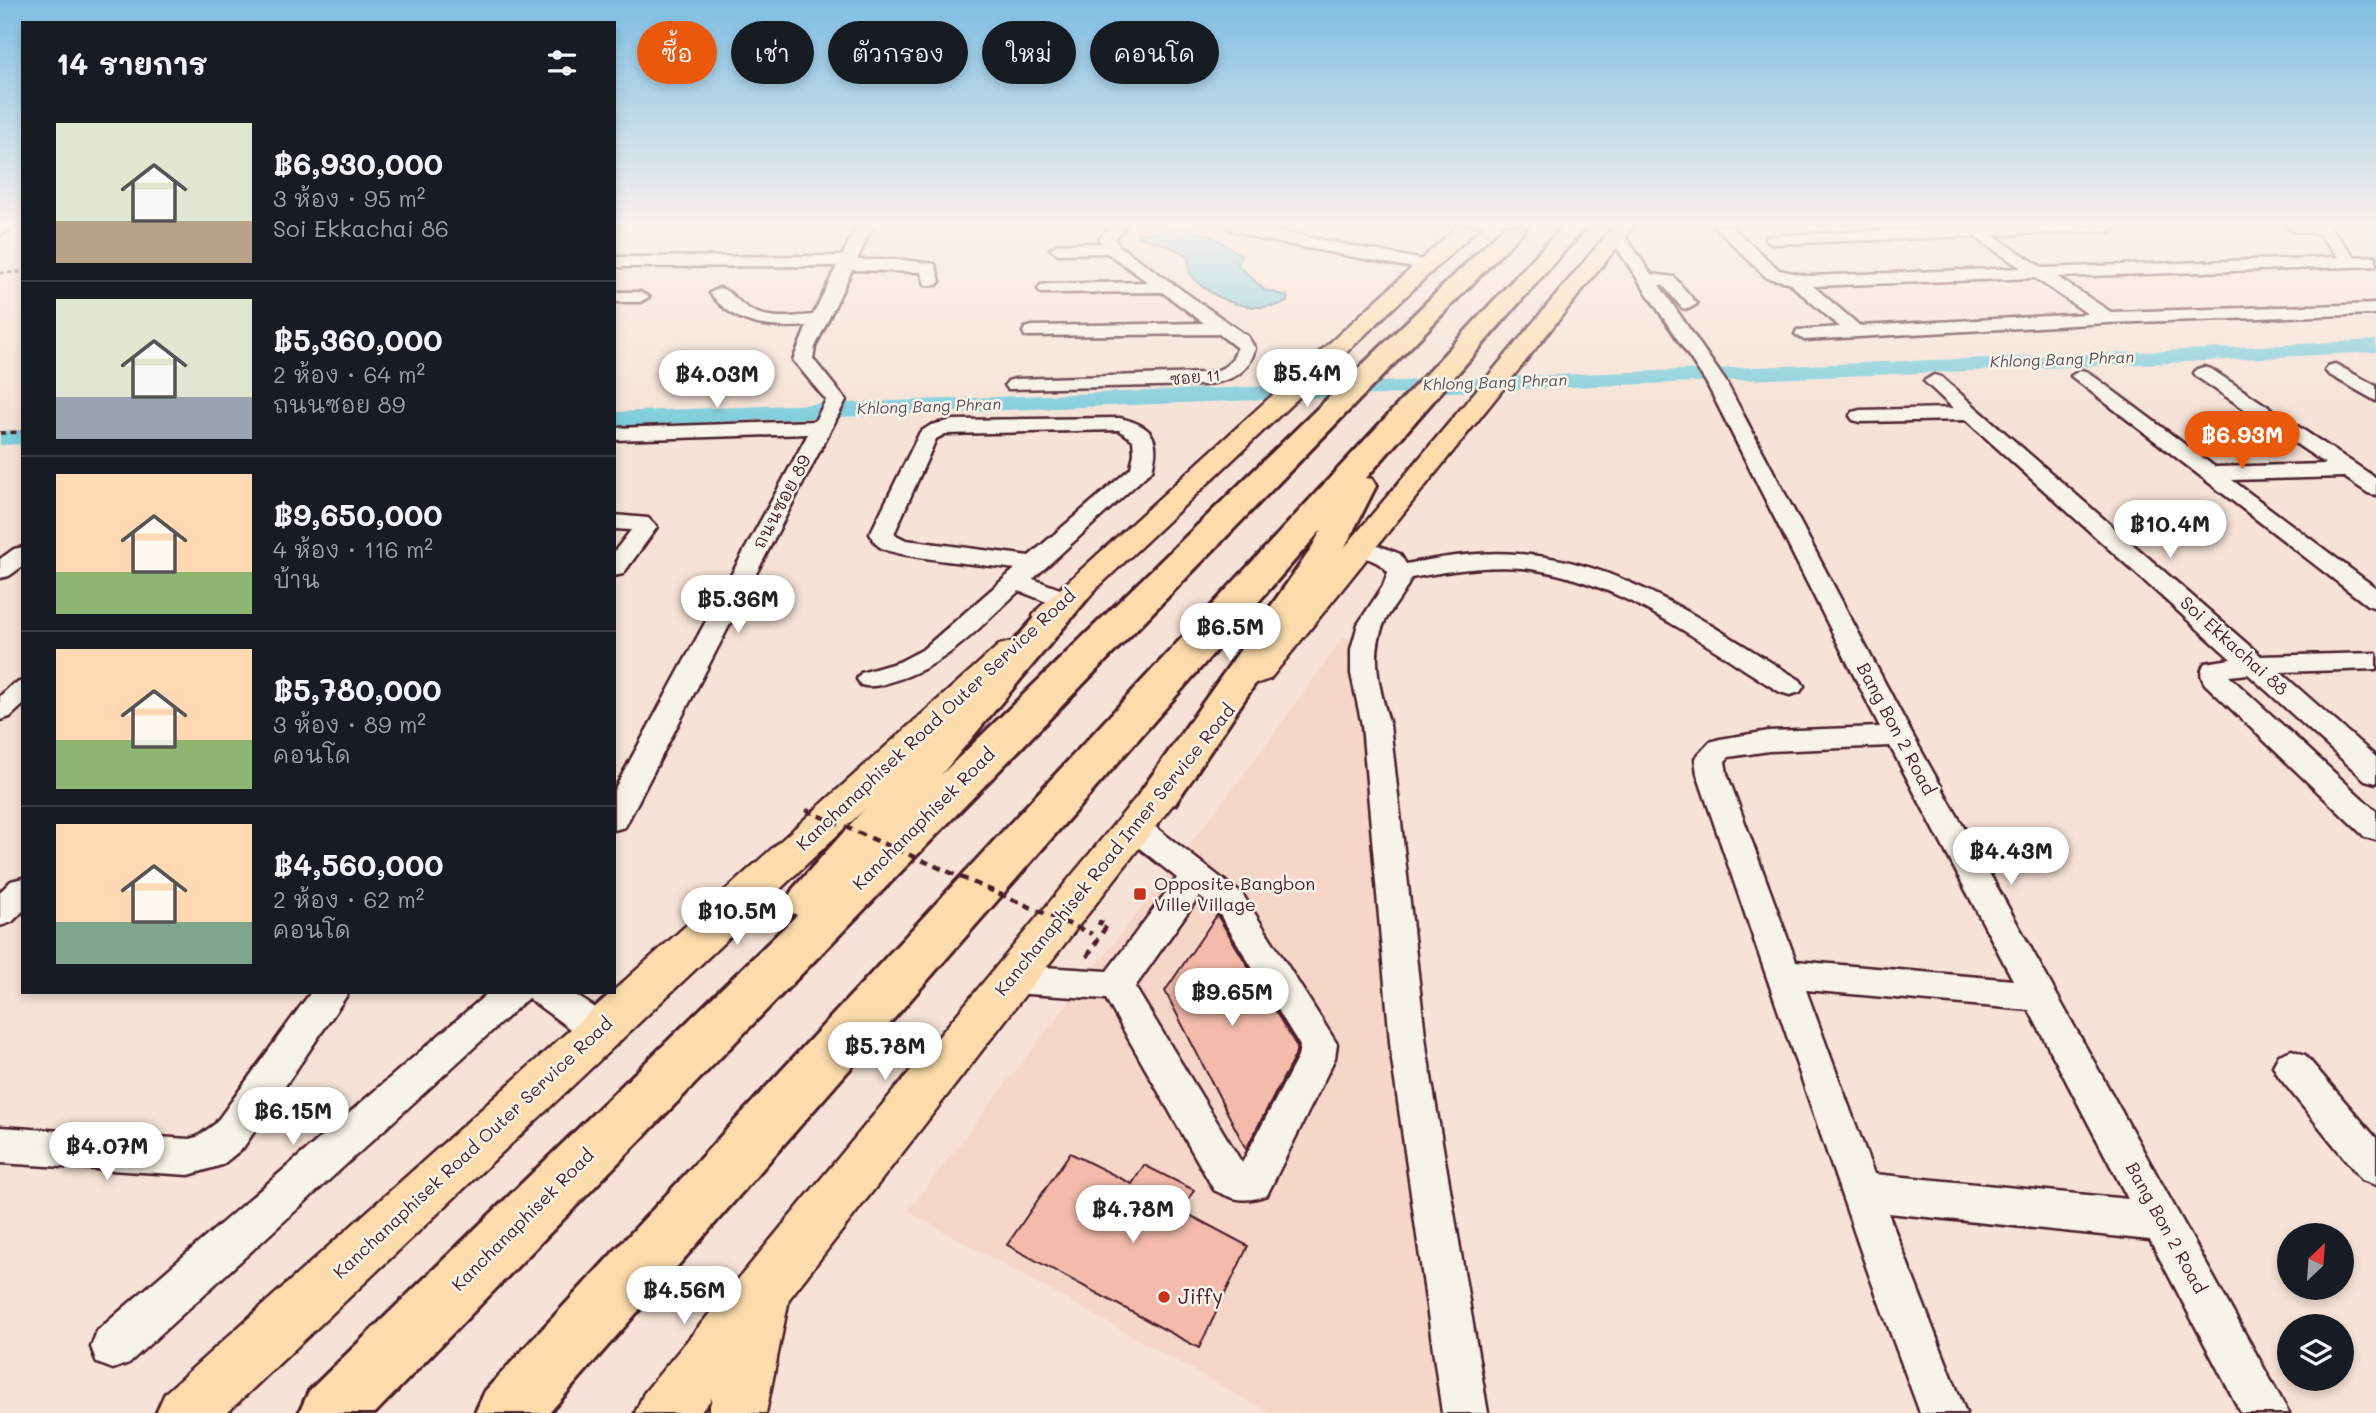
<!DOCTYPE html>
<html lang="th">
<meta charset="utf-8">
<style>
body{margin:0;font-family:Mali,"Playpen Sans Thai",sans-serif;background:#20242c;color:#f1f3f6;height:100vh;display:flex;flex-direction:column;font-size:26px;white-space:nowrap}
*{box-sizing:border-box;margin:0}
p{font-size:23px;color:#9ea1a6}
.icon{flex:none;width:38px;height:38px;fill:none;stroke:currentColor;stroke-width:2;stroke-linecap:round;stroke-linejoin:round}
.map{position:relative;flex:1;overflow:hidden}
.sheet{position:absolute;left:21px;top:21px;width:595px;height:973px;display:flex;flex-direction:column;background:#171b24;border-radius:0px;box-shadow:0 4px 10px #0003}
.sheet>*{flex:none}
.banner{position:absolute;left:637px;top:21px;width:665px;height:63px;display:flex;gap:14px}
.needle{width:46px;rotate:25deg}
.controls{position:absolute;left:2277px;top:1223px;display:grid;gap:14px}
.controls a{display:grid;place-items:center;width:77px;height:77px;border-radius:50%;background:#171b24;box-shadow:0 4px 10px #0003;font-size:35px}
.price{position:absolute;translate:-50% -60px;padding:0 16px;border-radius:24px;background:#fff;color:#222;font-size:23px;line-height:46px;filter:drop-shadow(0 2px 4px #0008)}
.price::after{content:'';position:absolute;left:50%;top:42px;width:21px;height:16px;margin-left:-10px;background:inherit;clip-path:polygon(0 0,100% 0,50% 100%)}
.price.active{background:#ea580c;color:#fff}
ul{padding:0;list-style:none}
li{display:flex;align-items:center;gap:21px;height:175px;padding:0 35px}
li+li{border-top:2px solid #363941}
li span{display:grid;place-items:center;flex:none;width:196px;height:140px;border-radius:0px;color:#555}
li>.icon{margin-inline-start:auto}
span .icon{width:84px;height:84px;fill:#fffc;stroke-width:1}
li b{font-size:30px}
h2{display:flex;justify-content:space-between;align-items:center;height:84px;padding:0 35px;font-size:30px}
.chip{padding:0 24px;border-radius:32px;background:#171b24;box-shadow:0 4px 10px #0003;font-size:24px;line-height:63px}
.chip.active{background:#ea580c;color:#fff}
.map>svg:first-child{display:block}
.built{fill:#f5d6c9}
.water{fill:#7ecddb;stroke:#698795;stroke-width:2}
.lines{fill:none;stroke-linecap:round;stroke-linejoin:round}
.canal{fill:#7ecddb;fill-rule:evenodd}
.building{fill:#f4bbac;stroke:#4a1f2b;stroke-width:2}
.minor-casing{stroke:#4a1f2b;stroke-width:5}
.major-casing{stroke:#4a1f2b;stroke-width:5}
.highway-casing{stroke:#4a1f2b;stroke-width:6}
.path-far2{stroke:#4a1f2b;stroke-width:2.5;stroke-dasharray:4.5 3.5;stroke-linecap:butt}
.path-far1{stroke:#4a1f2b;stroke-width:3.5;stroke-dasharray:6 4.5;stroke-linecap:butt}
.path{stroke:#4a1f2b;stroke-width:4.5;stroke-dasharray:8 6;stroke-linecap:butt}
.minor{fill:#f7f3e8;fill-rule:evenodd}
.major{fill:#fcdcac;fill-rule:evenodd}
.highway{fill:#fcdcac;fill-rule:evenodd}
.path-bridge{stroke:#4a1f2b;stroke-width:4.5;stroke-dasharray:8 6;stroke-linecap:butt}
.poi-dot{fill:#c8321e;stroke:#f7f3e8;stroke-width:2.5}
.labels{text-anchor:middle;stroke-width:5;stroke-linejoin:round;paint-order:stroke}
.far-water-label{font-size:16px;font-style:italic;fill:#5a5360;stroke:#f7f3e8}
.far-street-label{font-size:16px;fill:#4a1f2b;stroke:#f7f3e8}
.street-label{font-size:18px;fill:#4a1f2b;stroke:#f7f3e8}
.poi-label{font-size:18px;fill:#4a1f2b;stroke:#f7f3e8;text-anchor:start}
.near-poi-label{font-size:21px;fill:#4a1f2b;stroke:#f7f3e8;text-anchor:start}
</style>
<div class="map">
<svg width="2376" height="1413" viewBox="0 0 2376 1413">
<rect width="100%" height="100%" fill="#f6e2d6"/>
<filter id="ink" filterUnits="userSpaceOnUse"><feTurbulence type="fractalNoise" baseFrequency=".0143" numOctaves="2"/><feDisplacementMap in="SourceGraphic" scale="14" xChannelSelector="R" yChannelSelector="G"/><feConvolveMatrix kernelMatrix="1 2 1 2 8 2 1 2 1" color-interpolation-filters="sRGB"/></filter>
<g filter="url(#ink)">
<polygon class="built" points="1343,638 1350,639 1448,1413 1270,1413 908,1211 1261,752"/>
<path class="water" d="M1186,229L1210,235L1241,255L1238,265L1241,268L1264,290L1287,296V302C1253,315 1216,302 1191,276L1187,255L1164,244L1138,237L1136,234Z"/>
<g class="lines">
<g class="canal">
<polygon points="2376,340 2376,352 2165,363 614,426 614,412 2165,351"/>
<polygon points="23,430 23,444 0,445 0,431"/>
</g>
</g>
<g class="building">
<polygon points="1217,915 1297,1047 1295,1056 1246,1149 1165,991"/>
<polygon points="1070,1153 1132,1184 1144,1165 1194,1190 1182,1211 1248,1246 1199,1348 1007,1245"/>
</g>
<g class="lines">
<defs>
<g id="minor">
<polygon points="0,226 16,226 0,235"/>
<path d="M857,226H873L857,260H903L935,264L940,281L937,285H925L921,272L852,270L815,347L813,359L846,400L629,819L625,827L614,830V790L808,434L614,440V428L815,421L826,400L793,360L807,326C769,329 735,326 710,293L719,288C730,290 737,301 746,307C766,321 790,317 813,315L837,266L614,267V257L842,256Z"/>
<path d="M1110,226H1126L1115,239L1118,245L1247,336L1255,348C1249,375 1229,381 1204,385L1008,389L1005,385L1008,381L1015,379L1204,373C1221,371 1232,366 1237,348L1219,334L1025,336L1023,332L1025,328L1032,326L1204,323L1162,292L1041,293L1038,289L1041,285L1047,284L1148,282L1107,253L1058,254L1050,249L1058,244L1101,243L1099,239Z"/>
<polygon points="1228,226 1251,226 1429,261 1437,266 1429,271 1259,239 1230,229"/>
<path d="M1714,226H1731L1779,270L1808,276L2021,268L1973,236L1773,244L1765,239L1767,236L1976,226H2119L2111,231L1993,235L2043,268L2338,257L2319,234L2293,231L2285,226H2329L2355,257L2376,256V266L2057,277L2111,312L2376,304V314L2107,323L1804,340L1795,334L1797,330L1840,327L1788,282L1767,278ZM2035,278L2088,314L1860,326L1813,286Z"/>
<path d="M1617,231L1623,233L1651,274L1674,277L1697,304L1688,309L1682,308L1663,285H1659L1726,382L1913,736L2289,1413H2241L2150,1240L1888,1213L1966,1413H1920L1868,1272L1697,774L1695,758L1710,742L1720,739L1769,731L1880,727L1706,382L1609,236ZM1890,746L2013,980L1796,961L1727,774L1725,761L1729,757L1769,751ZM1806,990L2029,1010L2128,1199L1874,1174Z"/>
<polygon points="614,292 640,292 649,297 640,302 614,302"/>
<polygon points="2335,364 2376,386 2376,401 2328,374 2325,370 2328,366"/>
<polygon points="2204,367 2211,369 2376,478 2376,495 2368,493 2344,477 2232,480 2376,588 2376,608 2367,605 2071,376 2081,370 2088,372 2215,467 2326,464 2197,377 2194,373 2197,369"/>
<path d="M1934,375L1941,377L2261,656L2376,653V669L2280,672L2376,757V783L2365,780L2248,674L2229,676L2376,811V840L2365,837L2205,684C2200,676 2200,671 2205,663L2231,659L1966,420L1860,422L1853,420L1850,416L1853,412L1860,410L1953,408L1924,381Z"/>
<path d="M1120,418C1152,426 1161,437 1152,470L1033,579L1076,595L1080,600L1076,605C1058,610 1037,597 1019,591C978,628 947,666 893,681C881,685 873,688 861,685L857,679L861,673L899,662L922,650L1015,569C990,565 896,558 880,547C876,545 873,538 870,534L920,432L931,425L953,420ZM1119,430L1133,440L1134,453L1131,468L1029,556L906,540L894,534L936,439L945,434Z"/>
<polygon points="614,515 648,518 657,527 623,574 614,576 614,552 631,530 614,529"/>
<path d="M1360,538L1400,554L1406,564C1443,557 1481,551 1518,554C1623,560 1713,628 1800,680L1804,686L1800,692L1790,695L1780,692C1701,643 1618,578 1522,568C1485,565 1447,571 1411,578C1405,594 1393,606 1385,621C1369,654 1380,692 1390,725L1427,1053L1488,1413H1442L1391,1053L1362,725L1351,674V649L1358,624L1383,586L1388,572C1378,558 1358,559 1348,545L1352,540Z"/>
<polygon points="23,547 23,566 9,576 0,578 0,559 14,549"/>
<polygon points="23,681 23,705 10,717 0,720 0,696 13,684"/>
<path d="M1134,816L1145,819L1243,895L1337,1044L1335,1058L1267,1195C1246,1203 1234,1200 1214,1190L1106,999L1012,993L1000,989L995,979L1000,969L1012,965L1107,971L1177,878L1123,835L1118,827L1123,819ZM1199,896L1219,913L1300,1046L1298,1057L1242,1163L1135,987Z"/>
<polygon points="23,878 23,911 12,922 0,926 0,892 11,881"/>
<polygon points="311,992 349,992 243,1148 222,1165 189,1175 0,1163 0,1127 189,1139 197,1137 215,1124"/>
<polygon points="489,992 571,992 614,1020 619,1031 614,1042 601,1046 588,1042 528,998 129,1363 113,1369 97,1363 91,1347 97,1331"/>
<polygon points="2292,1050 2305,1055 2376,1138 2376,1185 2362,1180 2279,1077 2273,1066 2279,1055"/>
</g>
<g id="major">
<polygon points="1458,226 1480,226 1060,623 1049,626 1038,623 1033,616 1038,609"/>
<polygon points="1614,226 1634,226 1270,679 1258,683 1246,679 1241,672 1246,665"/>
<polygon points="1011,642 1023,645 1028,652 1023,659 227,1413 156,1413 165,1393 999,645"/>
<polygon points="1181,755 1194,759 1199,768 1194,777 789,1299 766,1413 708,1413 712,1398 700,1413 635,1413 644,1393 1168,759"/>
</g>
<g id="highway">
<polygon points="1505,226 1528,226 375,1413 299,1413 309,1391 797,915 793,913 786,901 793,889 1064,585 1076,582 1088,585 1093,592 941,775"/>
<polygon points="1563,226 1586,226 1366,478 1372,479 1376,486 1342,553 1175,804 1160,808 1145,804 1139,794 1309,552 1322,529 549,1413 475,1413 485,1391"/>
</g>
</defs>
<use href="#minor" class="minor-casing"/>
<use href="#major" class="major-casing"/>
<use href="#highway" class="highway-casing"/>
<polyline class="path-far2" points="0,273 23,272"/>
<polyline class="path-far1" points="0,433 23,432"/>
<polyline class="path" points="1087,957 1107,925 1100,922 1099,925"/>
<use href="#minor" class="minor"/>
<use href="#major" class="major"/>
<use href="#highway" class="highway"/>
<polyline class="path-bridge" points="806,810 1092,934"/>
</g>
</g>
<linearGradient id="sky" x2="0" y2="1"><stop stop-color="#7dbee3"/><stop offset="0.53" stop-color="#fbf2ed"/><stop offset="1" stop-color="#fbf2ed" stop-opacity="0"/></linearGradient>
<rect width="2376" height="424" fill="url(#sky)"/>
<g class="poi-dot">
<rect x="1133" y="887" width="14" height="14" rx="3.5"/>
<circle cx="1164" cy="1297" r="7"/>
</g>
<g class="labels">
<g class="far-water-label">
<text transform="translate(2062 359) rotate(-2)" y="6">Khlong Bang Phran</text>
<text transform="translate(1495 382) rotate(-2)" y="6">Khlong Bang Phran</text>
<text transform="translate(929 406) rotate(-2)" y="6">Khlong Bang Phran</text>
</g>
<g class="far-street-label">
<text transform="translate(1195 377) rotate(-5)" y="6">ซอย 11</text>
</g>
<g class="street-label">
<text transform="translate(782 502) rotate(-62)" y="6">ถนนซอย 89</text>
<text transform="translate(2234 646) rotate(42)" y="6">Soi Ekkachai 88</text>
<text transform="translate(936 720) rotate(-43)" y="6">Kanchanaphisek Road Outer Service Road</text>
<text transform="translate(1896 729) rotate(62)" y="6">Bang Bon 2 Road</text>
<text transform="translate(924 819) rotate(-45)" y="6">Kanchanaphisek Road</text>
<text transform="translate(1115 850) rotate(-51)" y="6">Kanchanaphisek Road Inner Service Road</text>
<text transform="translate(473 1148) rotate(-43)" y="6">Kanchanaphisek Road Outer Service Road</text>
<text transform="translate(523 1220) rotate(-45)" y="6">Kanchanaphisek Road</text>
<text transform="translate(2166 1228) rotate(61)" y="6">Bang Bon 2 Road</text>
</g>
<g class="poi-label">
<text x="1154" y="890">Opposite Bangbon<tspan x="1154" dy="21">Ville Village</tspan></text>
</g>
<g class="near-poi-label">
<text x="1178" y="1304">Jiffy</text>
</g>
</g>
</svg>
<div class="controls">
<a><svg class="needle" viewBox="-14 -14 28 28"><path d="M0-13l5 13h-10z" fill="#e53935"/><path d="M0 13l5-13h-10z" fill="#9ea1a6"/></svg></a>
<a><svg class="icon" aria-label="layers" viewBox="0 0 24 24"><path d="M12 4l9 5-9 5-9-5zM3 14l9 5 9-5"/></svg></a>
</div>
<b class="price" style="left:1307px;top:409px">฿5.4M</b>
<b class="price" style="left:717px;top:410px">฿4.03M</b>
<b class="price active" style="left:2242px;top:471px">฿6.93M</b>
<b class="price" style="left:2170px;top:560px">฿10.4M</b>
<b class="price" style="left:738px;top:635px">฿5.36M</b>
<b class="price" style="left:1230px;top:663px">฿6.5M</b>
<b class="price" style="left:2011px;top:887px">฿4.43M</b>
<b class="price" style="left:737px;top:947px">฿10.5M</b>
<b class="price" style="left:1232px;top:1028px">฿9.65M</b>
<b class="price" style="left:885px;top:1082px">฿5.78M</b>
<b class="price" style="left:293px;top:1147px">฿6.15M</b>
<b class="price" style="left:107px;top:1182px">฿4.07M</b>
<b class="price" style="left:1133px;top:1245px">฿4.78M</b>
<b class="price" style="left:684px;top:1326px">฿4.56M</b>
<div class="banner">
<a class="chip active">ซื้อ</a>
<a class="chip">เช่า</a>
<a class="chip">ตัวกรอง</a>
<a class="chip">ใหม่</a>
<a class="chip">คอนโด</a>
</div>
<section class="sheet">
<h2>14 รายการ<svg class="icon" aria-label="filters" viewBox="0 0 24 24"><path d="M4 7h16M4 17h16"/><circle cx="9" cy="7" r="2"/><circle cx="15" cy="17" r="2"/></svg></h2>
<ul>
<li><span style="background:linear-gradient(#dfe7d0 70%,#b9a48a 0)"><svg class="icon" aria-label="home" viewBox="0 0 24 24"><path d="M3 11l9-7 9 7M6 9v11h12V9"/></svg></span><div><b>฿6,930,000</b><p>3 ห้อง · 95 m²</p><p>Soi Ekkachai 86</p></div></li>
<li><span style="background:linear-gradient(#dfe7d0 70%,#9aa5b1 0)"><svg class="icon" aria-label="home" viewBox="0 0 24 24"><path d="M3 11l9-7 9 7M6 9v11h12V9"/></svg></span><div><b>฿5,360,000</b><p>2 ห้อง · 64 m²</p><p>ถนนซอย 89</p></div></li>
<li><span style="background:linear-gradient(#ffd9b3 70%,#8fb573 0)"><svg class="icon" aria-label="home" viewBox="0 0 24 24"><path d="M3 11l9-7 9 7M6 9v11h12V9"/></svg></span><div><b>฿9,650,000</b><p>4 ห้อง · 116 m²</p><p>บ้าน</p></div></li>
<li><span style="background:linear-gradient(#ffd9b3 65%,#8fb573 0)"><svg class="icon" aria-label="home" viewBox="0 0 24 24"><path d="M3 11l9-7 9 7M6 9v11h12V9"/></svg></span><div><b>฿5,780,000</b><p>3 ห้อง · 89 m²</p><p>คอนโด</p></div></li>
<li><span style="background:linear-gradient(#ffd9b3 70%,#7fa58c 0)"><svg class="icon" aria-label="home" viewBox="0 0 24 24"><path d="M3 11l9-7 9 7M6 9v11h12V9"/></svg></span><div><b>฿4,560,000</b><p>2 ห้อง · 62 m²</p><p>คอนโด</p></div></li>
</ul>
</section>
</div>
